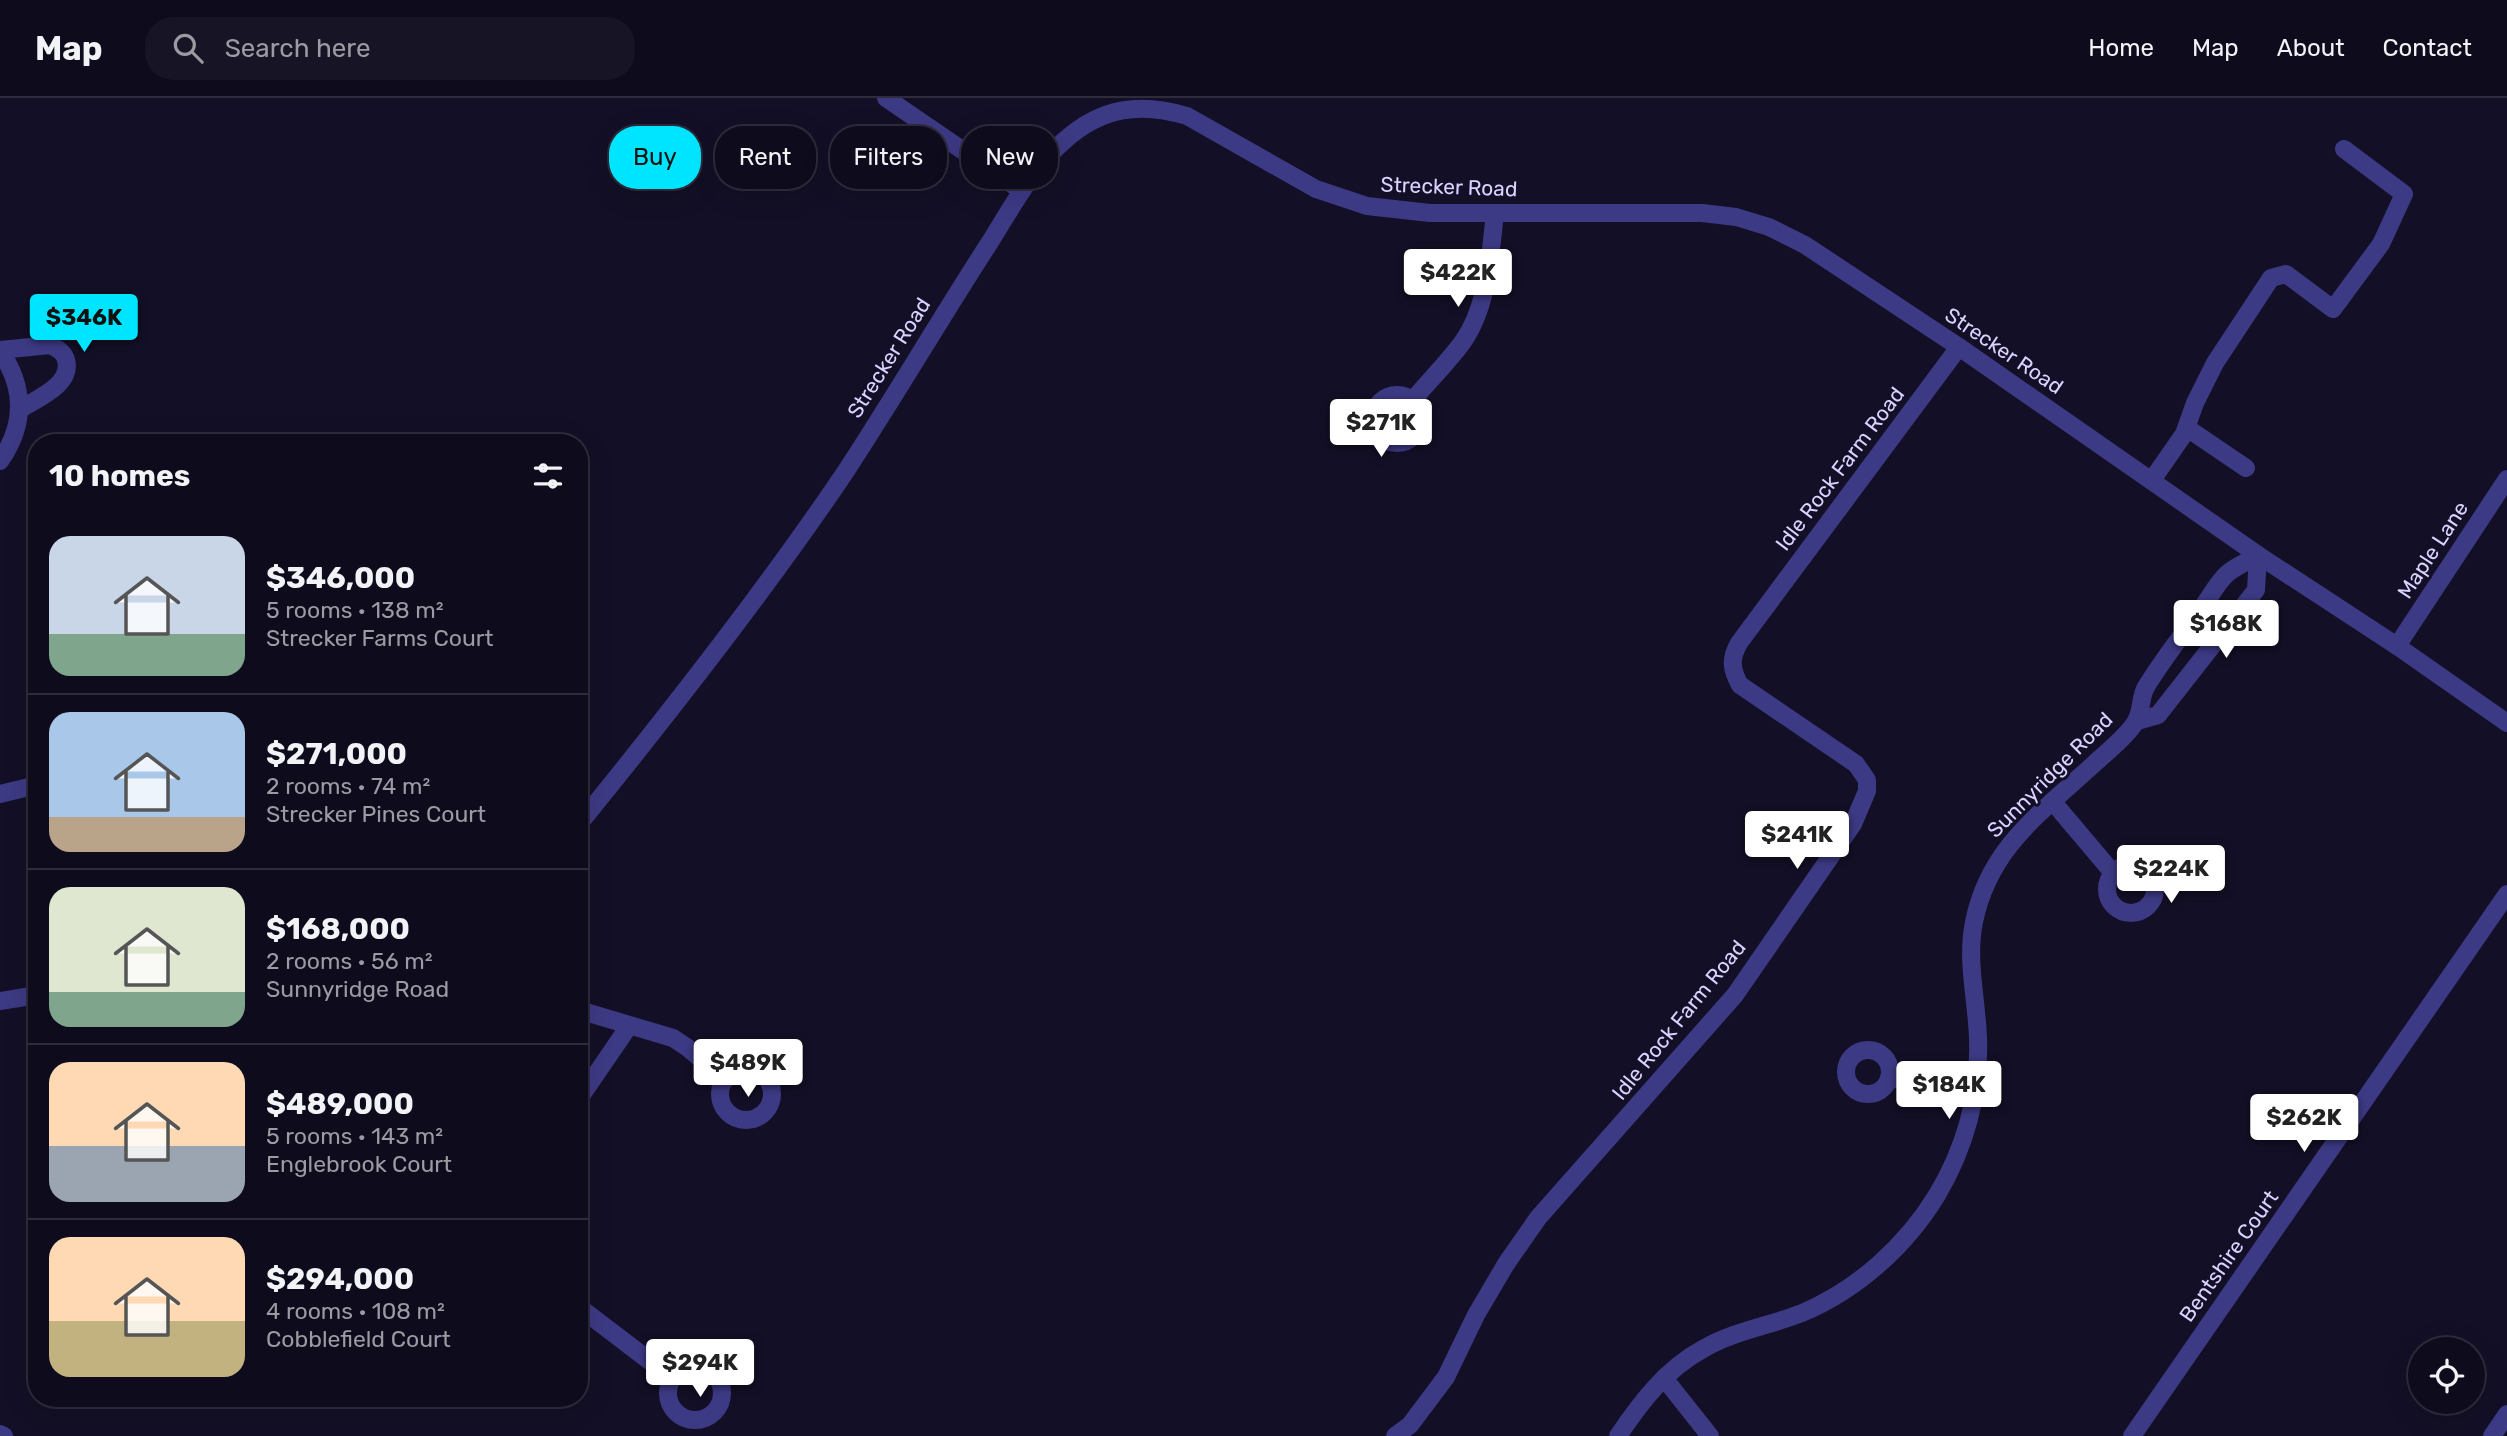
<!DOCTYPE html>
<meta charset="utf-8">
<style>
body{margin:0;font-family:Rubik,sans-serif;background:#171425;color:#f1f3f6;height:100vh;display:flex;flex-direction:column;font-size:26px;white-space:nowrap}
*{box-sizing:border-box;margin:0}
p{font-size:23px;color:#9b9ba3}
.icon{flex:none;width:38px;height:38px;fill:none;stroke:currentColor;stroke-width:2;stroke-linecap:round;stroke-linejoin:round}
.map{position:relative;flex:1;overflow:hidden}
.drawer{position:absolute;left:28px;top:336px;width:560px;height:973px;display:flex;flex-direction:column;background:#0e0b1c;border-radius:28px;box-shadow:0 7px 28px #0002,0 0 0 2px #2e2b3b}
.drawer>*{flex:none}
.banner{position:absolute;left:609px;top:28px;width:665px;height:63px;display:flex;gap:14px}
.controls{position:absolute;left:2408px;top:1239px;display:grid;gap:14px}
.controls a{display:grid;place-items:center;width:77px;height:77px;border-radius:50%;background:#0e0b1c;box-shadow:0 7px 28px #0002,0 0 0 2px #2e2b3b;font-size:35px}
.price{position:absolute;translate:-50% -60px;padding:0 16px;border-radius:7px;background:#fff;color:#222;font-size:23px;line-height:46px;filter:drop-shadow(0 2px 4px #0008)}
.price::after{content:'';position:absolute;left:50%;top:42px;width:21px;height:16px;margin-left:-10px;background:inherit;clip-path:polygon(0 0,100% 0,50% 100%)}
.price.selected{background:#00e5ff;color:#111}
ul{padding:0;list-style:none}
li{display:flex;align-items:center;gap:21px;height:175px;padding:0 21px}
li+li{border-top:2px solid #2e2b3b}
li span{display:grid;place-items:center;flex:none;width:196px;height:140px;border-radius:21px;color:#555}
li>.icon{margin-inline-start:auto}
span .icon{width:84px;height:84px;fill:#fffc;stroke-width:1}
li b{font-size:30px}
h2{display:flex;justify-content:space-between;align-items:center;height:84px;padding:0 21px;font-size:30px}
.chip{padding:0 24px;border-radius:28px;background:#0e0b1c;box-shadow:0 7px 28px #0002,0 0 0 2px #2e2b3b;font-size:24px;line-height:63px}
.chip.selected{background:#00e5ff;color:#111}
header{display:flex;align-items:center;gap:42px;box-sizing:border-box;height:98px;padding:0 35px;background:#0e0b1c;border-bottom:2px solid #2e2b3b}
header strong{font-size:33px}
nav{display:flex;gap:38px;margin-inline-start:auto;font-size:24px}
.search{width:490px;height:63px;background:#171425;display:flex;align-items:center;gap:18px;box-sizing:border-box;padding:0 24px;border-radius:28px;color:#9b9ba3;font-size:26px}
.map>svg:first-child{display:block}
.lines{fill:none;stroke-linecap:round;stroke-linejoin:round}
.minor{stroke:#3d3a85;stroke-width:18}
.labels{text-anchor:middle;stroke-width:6;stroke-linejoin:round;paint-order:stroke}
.street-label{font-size:21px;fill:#d9d4ff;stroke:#130f26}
</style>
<header>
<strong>Map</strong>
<div class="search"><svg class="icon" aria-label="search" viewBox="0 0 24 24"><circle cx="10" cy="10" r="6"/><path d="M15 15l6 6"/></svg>Search here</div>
<nav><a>Home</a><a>Map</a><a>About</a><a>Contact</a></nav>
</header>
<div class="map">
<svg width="2507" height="1338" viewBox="0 0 2507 1338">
<rect width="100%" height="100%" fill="#130f26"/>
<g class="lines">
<g class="minor">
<polyline points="886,0 1022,93"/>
<path d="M0,252L50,247C57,250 64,254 66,262C73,287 36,301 19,312"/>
<path d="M0,253C25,289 26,326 0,363"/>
<circle cx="1397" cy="321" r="24"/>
<path d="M1413,302C1429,283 1447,265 1462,245C1488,209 1490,158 1495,115"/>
<polyline points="2187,330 2246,370"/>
<polyline points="2152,382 2184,336 2195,305 2215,265 2271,180 2286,176 2333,211 2381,146 2404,96 2344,51"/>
<polyline points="2397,548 2507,381"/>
<polyline points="2137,623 2158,617 2256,492 2258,457"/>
<polyline points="0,696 37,687"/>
<polyline points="2053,704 2113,775"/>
<path d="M579,726C671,613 762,497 844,376C894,300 940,221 990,144C1012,109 1033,69 1065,42C1102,9 1141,4 1187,18L1316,91L1367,108L1430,115H1702L1736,119L1769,129L1805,147L1959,249L2258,457L2397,548L2507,625"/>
<circle cx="2131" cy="791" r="24"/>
<polyline points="0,903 37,897"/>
<polyline points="579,912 673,940 688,950 725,982"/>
<circle cx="1868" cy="974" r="22"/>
<circle cx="746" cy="996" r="26"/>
<polyline points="1889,980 1976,990"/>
<polyline points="579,1001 629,928"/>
<polyline points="579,1209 672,1280"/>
<circle cx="695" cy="1295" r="27"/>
<polyline points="1664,1280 1710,1338"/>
<polyline points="0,1336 4,1338"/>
<path d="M1395,1338L1410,1327L1446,1279L1476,1217L1506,1166L1538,1120L1735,897L1853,726L1867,693V682L1856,666L1740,587C1731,571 1730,561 1739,545L1959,249"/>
<path d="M1618,1338C1641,1304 1666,1271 1703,1251C1734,1233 1769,1228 1802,1215C1857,1192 1906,1148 1937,1097C1965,1050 1980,996 1978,941C1977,902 1966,863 1974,824C1989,749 2042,714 2095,665C2107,654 2129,636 2136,623C2142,613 2140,599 2146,589C2163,561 2184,535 2203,508C2211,498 2218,483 2228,475C2236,468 2249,463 2258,457"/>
<polyline points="2132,1338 2507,796"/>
<polyline points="2492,1338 2507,1316"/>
</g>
</g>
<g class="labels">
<g class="street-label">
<text transform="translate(1449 89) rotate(2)" y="7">Strecker Road</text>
<text transform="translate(2004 253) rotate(34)" y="7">Strecker Road</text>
<text transform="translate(889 260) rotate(-58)" y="7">Strecker Road</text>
<text transform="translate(1840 371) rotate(-53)" y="7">Idle Rock Farm Road</text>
<text transform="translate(2433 452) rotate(-57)" y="7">Maple Lane</text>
<text transform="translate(2050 677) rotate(-45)" y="7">Sunnyridge Road</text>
<text transform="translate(1679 922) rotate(-51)" y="7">Idle Rock Farm Road</text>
<text transform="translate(2229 1158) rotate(-55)" y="7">Bentshire Court</text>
</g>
</g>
</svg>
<div class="controls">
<a><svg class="icon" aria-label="locate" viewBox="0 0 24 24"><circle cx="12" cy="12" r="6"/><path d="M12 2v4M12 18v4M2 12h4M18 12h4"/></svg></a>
</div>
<b class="price" style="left:1458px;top:211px">$422K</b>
<b class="price selected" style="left:84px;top:256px">$346K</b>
<b class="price" style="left:1381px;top:361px">$271K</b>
<b class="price" style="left:2226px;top:562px">$168K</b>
<b class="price" style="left:1797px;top:773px">$241K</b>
<b class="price" style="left:2171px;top:807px">$224K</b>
<b class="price" style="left:748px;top:1001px">$489K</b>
<b class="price" style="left:1949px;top:1023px">$184K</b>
<b class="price" style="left:2304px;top:1056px">$262K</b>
<b class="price" style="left:700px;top:1301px">$294K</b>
<div class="banner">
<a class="chip selected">Buy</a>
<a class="chip">Rent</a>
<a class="chip">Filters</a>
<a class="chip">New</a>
</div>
<section class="drawer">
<h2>10 homes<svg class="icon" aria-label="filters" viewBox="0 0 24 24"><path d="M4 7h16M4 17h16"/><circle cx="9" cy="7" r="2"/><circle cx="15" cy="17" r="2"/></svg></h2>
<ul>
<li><span style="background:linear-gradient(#c9d6e8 70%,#7fa58c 0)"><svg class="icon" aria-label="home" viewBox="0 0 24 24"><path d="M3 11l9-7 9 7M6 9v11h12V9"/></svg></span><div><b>$346,000</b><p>5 rooms · 138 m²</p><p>Strecker Farms Court</p></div></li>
<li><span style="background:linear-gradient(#a9c7e8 75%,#b9a48a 0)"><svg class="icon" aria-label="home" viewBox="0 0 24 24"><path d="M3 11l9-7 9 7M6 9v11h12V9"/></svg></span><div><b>$271,000</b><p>2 rooms · 74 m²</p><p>Strecker Pines Court</p></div></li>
<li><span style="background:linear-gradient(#dfe7d0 75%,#7fa58c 0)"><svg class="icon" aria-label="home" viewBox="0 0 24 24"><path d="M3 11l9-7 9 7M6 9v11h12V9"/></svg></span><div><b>$168,000</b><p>2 rooms · 56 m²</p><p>Sunnyridge Road</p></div></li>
<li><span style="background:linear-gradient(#ffd9b3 60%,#9aa5b1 0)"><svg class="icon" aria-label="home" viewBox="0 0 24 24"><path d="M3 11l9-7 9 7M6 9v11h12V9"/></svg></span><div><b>$489,000</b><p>5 rooms · 143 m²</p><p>Englebrook Court</p></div></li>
<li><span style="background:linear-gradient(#ffd9b3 60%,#c2b280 0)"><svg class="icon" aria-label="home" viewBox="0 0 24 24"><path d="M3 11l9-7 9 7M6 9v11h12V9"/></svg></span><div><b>$294,000</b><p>4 rooms · 108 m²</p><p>Cobblefield Court</p></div></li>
</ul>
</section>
</div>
